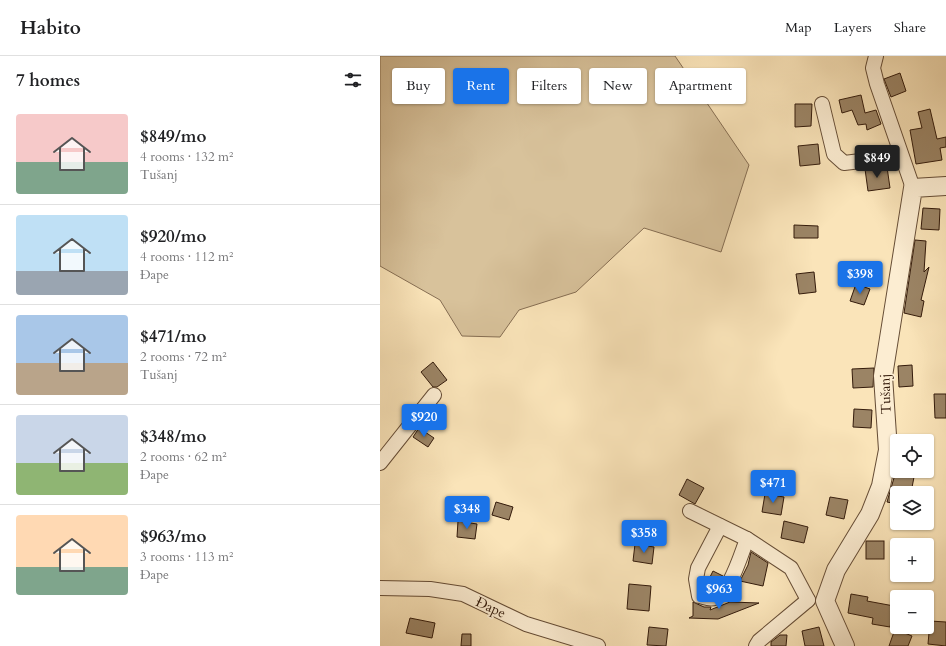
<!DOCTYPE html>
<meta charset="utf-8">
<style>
body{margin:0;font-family:Cardo,serif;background:#f6f6f6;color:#202124;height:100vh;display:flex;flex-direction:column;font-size:15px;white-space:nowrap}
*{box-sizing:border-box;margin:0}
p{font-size:13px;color:#757577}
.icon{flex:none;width:22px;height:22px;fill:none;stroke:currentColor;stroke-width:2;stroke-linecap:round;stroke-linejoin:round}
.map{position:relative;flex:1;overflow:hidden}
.panel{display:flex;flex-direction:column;background:#fff;width:380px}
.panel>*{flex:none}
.hud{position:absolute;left:12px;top:12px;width:380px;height:36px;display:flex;gap:8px}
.controls{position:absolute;left:510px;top:378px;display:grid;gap:8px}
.controls a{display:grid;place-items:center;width:44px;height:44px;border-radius:4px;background:#fff;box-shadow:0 1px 3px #0004;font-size:20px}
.price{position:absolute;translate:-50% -34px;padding:0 9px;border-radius:4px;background:#1a73e8;color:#fff;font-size:13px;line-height:26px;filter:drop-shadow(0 1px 2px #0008)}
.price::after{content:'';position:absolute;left:50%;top:24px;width:12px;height:9px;margin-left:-6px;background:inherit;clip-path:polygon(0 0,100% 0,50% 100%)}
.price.active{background:#222;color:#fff}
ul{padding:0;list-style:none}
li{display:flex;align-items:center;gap:12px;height:100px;padding:0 16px}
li+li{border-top:1px solid #e0e0e0}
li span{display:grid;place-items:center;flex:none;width:112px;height:80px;border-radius:4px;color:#555}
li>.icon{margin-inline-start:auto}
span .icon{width:48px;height:48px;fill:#fffc;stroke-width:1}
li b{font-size:17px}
h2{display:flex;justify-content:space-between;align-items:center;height:48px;padding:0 16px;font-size:17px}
.tag{padding:0 14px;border-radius:4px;background:#fff;box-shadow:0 1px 3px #0004;font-size:14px;line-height:36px}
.tag.active{background:#1a73e8;color:#fff}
header{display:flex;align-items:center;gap:24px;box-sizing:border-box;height:56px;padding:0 20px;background:#fff;border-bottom:1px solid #e0e0e0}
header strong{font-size:19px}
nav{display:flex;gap:22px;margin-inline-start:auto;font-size:14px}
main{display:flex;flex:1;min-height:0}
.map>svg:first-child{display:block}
.green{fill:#d8c29b;stroke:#866e53}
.building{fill:#9b8465;stroke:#341b0b}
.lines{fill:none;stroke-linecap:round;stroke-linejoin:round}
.minor-casing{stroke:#664d36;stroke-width:16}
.tertiary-casing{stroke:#664d36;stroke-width:20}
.minor{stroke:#fcedd2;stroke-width:14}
.tertiary{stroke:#fcedd2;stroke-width:18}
.labels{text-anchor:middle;stroke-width:3.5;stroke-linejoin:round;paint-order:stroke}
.street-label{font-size:14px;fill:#341b0b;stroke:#fcedd2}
</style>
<header>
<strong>Habito</strong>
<nav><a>Map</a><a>Layers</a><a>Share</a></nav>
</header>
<main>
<section class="panel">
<h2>7 homes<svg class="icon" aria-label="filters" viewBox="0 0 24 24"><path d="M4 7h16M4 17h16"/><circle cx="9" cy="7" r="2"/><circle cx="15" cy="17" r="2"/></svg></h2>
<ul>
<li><span style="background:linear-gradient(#f6c9c9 60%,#7fa58c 0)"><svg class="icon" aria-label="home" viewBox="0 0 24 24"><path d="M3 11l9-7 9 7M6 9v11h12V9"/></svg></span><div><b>$849/mo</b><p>4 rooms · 132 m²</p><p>Tušanj</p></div></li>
<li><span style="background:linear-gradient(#bfe0f5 70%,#9aa5b1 0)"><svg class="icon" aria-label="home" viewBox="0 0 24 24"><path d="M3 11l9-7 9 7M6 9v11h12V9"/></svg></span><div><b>$920/mo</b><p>4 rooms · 112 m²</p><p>Đape</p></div></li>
<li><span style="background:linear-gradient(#a9c7e8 60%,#b9a48a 0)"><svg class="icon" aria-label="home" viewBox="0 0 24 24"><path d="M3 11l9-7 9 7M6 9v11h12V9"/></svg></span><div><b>$471/mo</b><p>2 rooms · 72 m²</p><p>Tušanj</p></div></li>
<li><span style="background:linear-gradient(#c9d6e8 60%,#8fb573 0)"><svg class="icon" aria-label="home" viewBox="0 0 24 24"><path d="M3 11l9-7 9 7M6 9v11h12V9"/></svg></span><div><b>$348/mo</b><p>2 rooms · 62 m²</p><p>Đape</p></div></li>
<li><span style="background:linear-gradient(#ffd9b3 65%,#7fa58c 0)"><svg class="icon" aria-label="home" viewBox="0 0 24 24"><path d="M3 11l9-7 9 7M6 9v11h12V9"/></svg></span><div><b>$963/mo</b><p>3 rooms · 113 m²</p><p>Đape</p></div></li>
</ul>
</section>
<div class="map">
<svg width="566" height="590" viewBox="0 0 566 590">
<rect width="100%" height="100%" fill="#fae4b9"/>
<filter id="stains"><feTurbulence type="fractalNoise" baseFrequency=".005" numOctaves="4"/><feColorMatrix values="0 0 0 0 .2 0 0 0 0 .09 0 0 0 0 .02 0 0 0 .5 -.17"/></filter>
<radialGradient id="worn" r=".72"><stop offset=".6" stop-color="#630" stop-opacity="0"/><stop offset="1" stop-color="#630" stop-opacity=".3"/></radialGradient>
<polygon class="green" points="0,0 295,0 369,109 341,196 264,172 196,236 139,254 120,281 82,280 60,244 0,210"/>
<g class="building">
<polygon points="520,17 526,35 511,41 504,23"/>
<polygon points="481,39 485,57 496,54 501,68 487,74 486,68 478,69 472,54 462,57 459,44"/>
<polygon points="415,48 432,48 431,70 415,71"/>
<polygon points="550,53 557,83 566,81 566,91 560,92 562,104 536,108 530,74 542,72 538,56"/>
<polygon points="438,88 440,108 420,110 418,90"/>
<polygon points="507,111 510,132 488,135 485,113"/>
<polygon points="543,152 560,153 559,174 541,173"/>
<polygon points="414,169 438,170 438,182 414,182"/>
<polygon points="535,184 546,185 544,216 549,211 541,244 544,245 541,261 524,257"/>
<polygon points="434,216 436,236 419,238 416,218"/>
<polygon points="476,228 490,233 484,249 470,245"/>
<polygon points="53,306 67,324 57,331 53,331 41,316"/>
<polygon points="532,309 533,330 519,331 518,310"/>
<polygon points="494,312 493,331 473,332 472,313"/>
<polygon points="554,338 566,338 566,362 555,362"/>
<polygon points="474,353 492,354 491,372 473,371"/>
<polygon points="39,372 54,382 48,391 33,381"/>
<polygon points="516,415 527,415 526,420 534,421 531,437 517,437 517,448 507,446"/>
<polygon points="307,423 324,432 315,448 299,439"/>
<polygon points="385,438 404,441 401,459 382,456"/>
<polygon points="450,441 468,444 464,463 446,459"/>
<polygon points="116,446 133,451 129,464 112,459"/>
<polygon points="78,465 97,468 95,483 77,481"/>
<polygon points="404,465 428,471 424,487 401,482"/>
<rect x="486" y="485" width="18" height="18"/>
<polygon points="255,488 274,491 272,508 253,505"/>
<polygon points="371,496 388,507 383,530 360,525 368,509"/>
<polygon points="333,515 343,520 337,529 328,525"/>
<polygon points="249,528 271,530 269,555 247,553"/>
<polygon points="471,538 488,541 487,545 514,550 510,571 492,568 493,562 468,557"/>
<polygon points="313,546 324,551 331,551 330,554 350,546 379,547 338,563 309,562 313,560"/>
<polygon points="30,562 55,567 52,582 26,577"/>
<polygon points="550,565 566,566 566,590 548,588"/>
<polygon points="269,571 288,573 286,590 267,589"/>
<polygon points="439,571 444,590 425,590 422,575"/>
<polygon points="515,573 532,580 528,590 509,590"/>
<polygon points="82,578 91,578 91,590 81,590"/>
<polygon points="400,579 407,579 406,590 391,590 391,586"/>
</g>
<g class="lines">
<defs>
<g id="minor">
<polyline points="496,0 493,12 497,28 533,132"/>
<polyline points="442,48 454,98 464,107 489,104 520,97"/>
<polyline points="0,407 54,339"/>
<polyline points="310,455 367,483 411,512 428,544"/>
<path d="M340,470L318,512L316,523L319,540C324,541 330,544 334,542C350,538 361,498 367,483"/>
<polyline points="0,532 50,533 83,538 146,568 218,590"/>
<polyline points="376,590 379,585 428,544"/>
</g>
<polyline id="tertiary" points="465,590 445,545 456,514 490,458 501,430 508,394 503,320 533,132 566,130"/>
</defs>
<use href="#minor" class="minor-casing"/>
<use href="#tertiary" class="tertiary-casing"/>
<use href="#minor" class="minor"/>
<use href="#tertiary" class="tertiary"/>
</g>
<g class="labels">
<g class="street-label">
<text transform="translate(505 338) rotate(-92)" y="5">Tušanj</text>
<text transform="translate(111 551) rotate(25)" y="5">Đape</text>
</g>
</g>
<rect width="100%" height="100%" filter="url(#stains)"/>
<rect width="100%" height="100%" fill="url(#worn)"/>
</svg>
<div class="controls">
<a><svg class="icon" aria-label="locate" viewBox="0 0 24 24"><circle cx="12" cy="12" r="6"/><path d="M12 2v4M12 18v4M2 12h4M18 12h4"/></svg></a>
<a><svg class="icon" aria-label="layers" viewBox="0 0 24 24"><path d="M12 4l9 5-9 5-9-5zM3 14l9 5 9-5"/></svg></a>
<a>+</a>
<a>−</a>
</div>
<b class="price active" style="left:497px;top:123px">$849</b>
<b class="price" style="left:480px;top:239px">$398</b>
<b class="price" style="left:44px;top:382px">$920</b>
<b class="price" style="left:393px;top:448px">$471</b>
<b class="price" style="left:87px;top:474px">$348</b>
<b class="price" style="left:264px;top:498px">$358</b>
<b class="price" style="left:339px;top:554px">$963</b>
<div class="hud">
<a class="tag">Buy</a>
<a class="tag active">Rent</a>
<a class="tag">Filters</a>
<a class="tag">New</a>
<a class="tag">Apartment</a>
</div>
</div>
</main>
